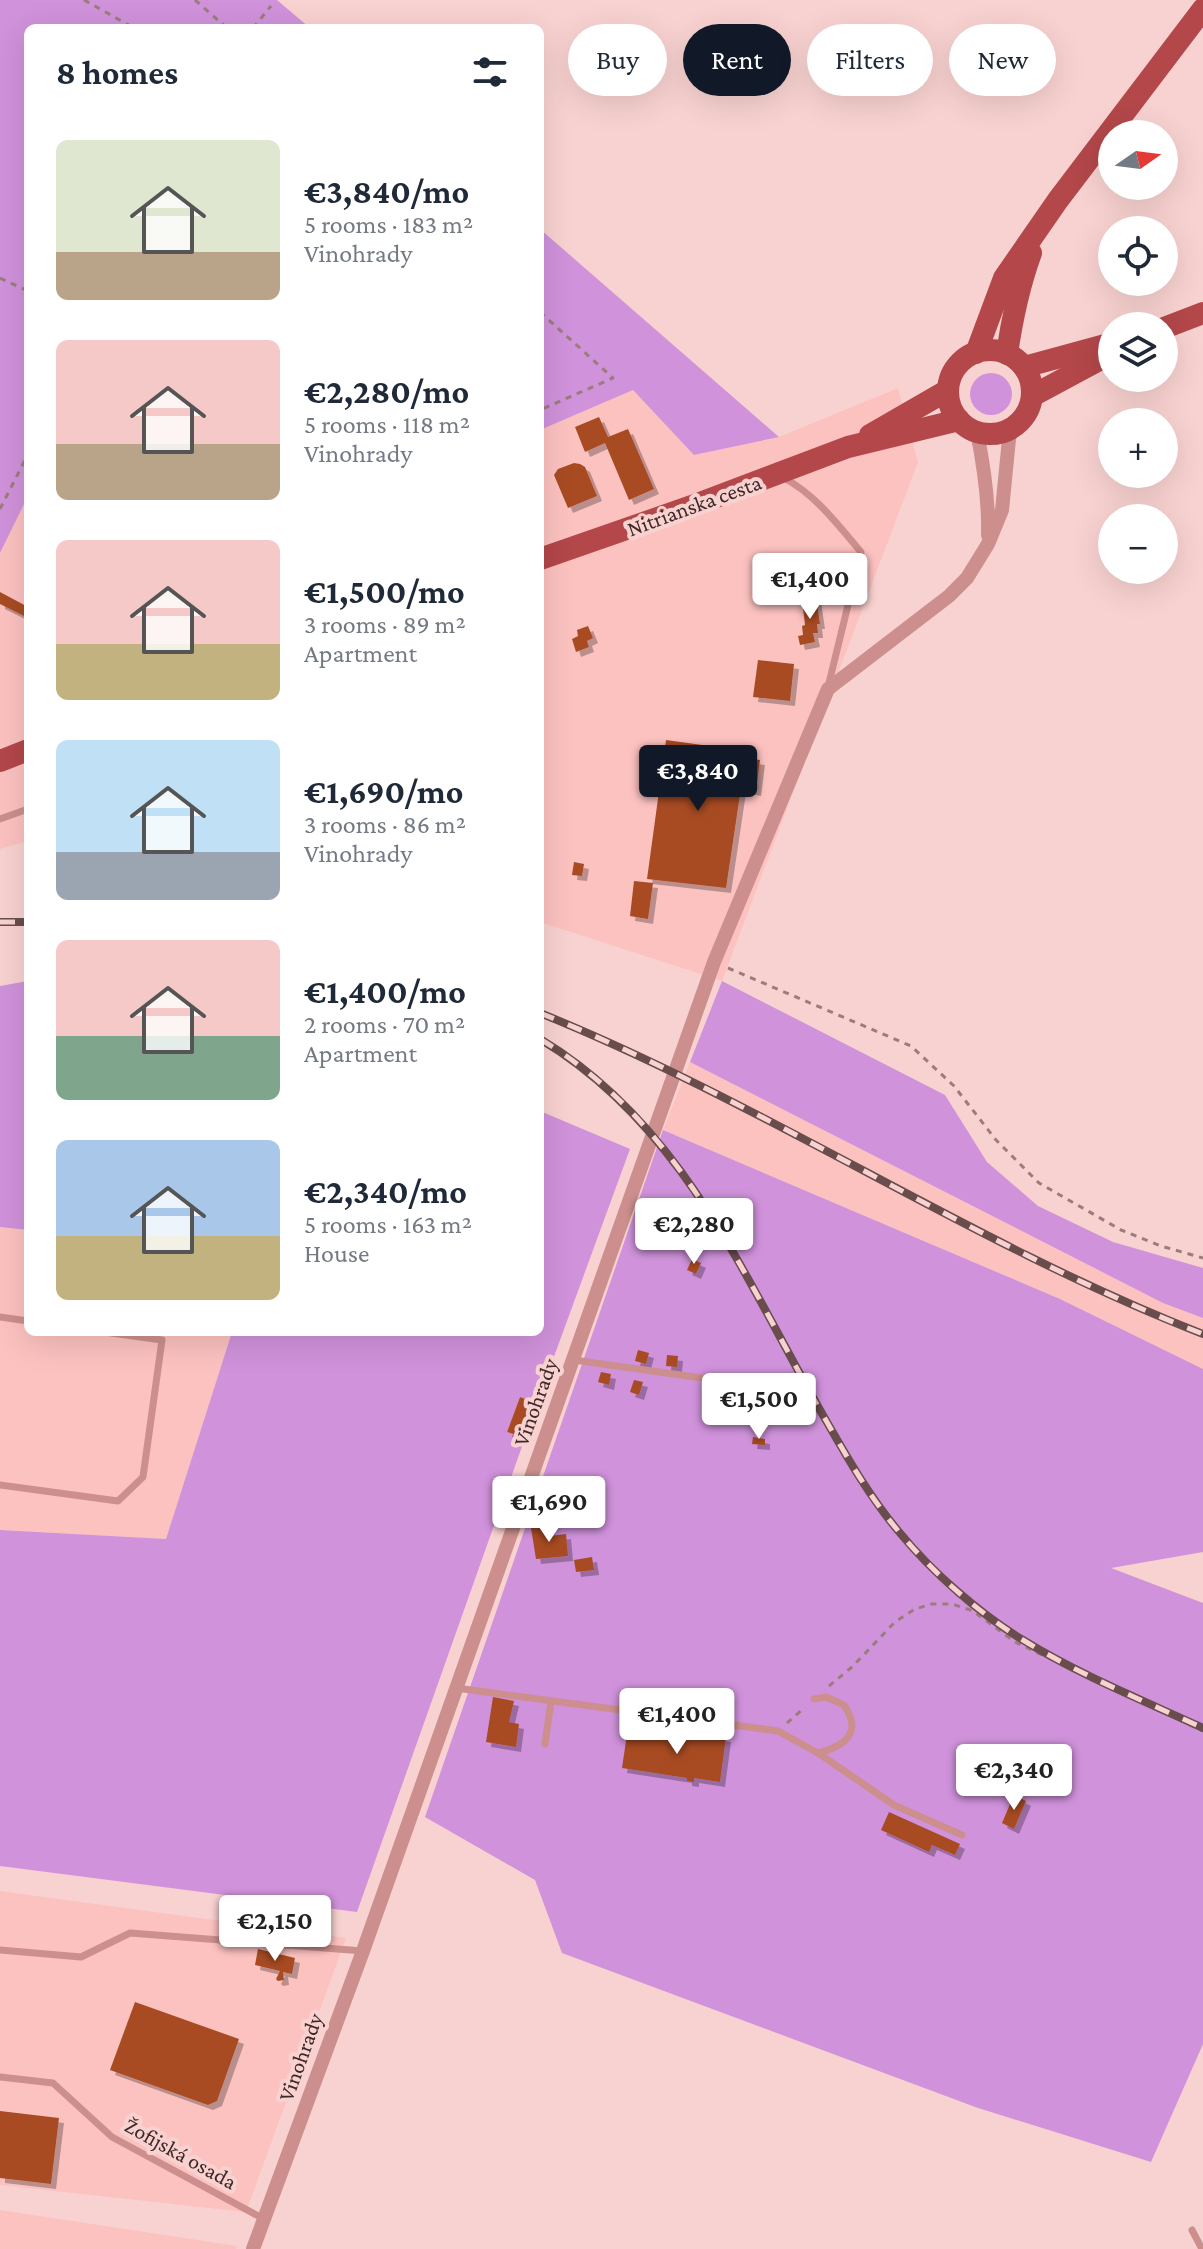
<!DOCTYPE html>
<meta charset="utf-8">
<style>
body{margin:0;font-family:"Crimson Pro",serif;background:#f6f6f7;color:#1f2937;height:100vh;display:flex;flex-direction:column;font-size:30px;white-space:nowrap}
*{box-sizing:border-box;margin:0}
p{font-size:26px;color:#747a83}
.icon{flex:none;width:44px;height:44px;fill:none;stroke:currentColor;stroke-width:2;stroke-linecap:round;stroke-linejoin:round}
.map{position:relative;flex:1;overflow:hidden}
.panel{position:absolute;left:24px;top:24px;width:520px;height:1312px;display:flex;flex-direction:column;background:#fff;border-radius:12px;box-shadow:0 8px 32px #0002}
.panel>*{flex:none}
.banner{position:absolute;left:568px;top:24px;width:514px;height:72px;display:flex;gap:16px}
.needle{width:52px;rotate:76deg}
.buttons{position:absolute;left:1098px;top:120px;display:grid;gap:16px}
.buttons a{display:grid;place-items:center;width:80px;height:80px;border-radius:50%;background:#fff;box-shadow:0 8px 32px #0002;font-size:40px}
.price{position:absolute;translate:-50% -68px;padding:0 18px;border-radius:8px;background:#fff;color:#222;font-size:26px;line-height:52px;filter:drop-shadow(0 2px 4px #0008)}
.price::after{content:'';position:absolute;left:50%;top:48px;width:24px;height:18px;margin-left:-12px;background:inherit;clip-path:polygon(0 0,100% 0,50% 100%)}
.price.selected{background:#111827;color:#fff}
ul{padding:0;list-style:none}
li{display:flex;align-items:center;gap:24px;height:200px;padding:0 32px}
li span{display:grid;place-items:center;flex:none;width:224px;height:160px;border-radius:12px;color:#555}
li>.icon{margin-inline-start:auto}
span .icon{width:96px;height:96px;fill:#fffc;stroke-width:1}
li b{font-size:34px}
h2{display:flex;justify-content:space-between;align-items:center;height:96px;padding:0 32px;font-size:34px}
.chip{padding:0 28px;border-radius:36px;background:#fff;box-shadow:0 8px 32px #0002;font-size:28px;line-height:72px}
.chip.selected{background:#111827;color:#fff}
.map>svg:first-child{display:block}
.built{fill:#fcc2c0}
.green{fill:#d092db}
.building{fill:#a84b24;filter:url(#shadow)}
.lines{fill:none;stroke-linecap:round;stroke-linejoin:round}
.path{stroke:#9b7c7b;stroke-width:3;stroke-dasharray:6 6;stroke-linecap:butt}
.lane{stroke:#cc8f8d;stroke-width:7}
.street{stroke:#cc8f8d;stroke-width:14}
.primary{stroke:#b3474a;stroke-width:22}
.rail-casing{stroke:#684d4c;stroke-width:8}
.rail{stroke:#f8d2d0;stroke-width:5;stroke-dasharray:15;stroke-linecap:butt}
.labels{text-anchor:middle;stroke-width:8;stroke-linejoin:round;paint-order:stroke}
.street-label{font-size:22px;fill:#402827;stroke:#f8d2d0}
</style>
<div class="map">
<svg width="1203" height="2249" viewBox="0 0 1203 2249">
<defs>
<filter id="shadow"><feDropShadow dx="5" dy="5" stdDeviation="0" flood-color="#0004"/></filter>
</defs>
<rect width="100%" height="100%" fill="#f8d2d0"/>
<g class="built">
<polygon points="898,388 918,462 722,981 540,922 540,430 633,390 695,455 779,437"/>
<polygon points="28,496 28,841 0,849 0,553"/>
<polygon points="690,1062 1163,1303 1203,1318 1203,1369 1060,1299 663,1130"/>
<polygon points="0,1227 28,1230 28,1332 232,1332 166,1539 0,1530"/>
<polygon points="0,1891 346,1938 246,2212 0,2185"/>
<polygon points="0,2210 237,2246 236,2249 0,2249"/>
</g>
<g class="green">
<polygon points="0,0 277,0 310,28 28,28 28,496 0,553"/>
<polygon points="540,229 779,437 694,455 633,390 540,430"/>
<circle cx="991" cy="394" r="21"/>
<polygon points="28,981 28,1230 0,1227 0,986"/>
<polygon points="722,981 945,1095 987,1162 1038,1206 1113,1242 1203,1268 1203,1318 1163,1303 690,1062"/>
<polygon points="540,1111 630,1149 537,1403 520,1397 507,1432 525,1438 357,1912 0,1866 0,1530 166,1539 232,1332 540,1332"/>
<polygon points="663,1130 1060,1299 1203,1369 1203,1552 1111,1568 1203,1603 1203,2044 1151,2162 978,2108 562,1953 535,1880 425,1817"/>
</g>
<g class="building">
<polygon points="599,417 608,437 628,429 654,489 629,500 605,443 585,452 575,427"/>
<polygon points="574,463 580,464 585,467 597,496 568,508 554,475 558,469"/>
<polygon points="804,558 809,574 777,586 772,570"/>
<polygon points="0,592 28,607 28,618 0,604"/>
<polygon points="816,597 820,624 817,624 818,633 813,633 815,642 800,645 798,636 803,635 802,626 805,625 802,599"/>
<polygon points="588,626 593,638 587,641 589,647 576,652 572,639 578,636 577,630"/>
<polygon points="758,660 794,664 790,701 753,697"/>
<polygon points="666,740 746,751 745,758 760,760 756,791 741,788 726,888 647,879"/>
<polygon points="574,862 584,864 582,876 572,875"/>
<polygon points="634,881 653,883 648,919 630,916"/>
<polygon points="692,1259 701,1263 696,1274 687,1270"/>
<polygon points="638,1350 649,1353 646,1364 635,1361"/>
<polygon points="667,1355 678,1356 677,1367 666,1366"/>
<polygon points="601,1372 611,1374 609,1385 598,1382"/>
<polygon points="634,1380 643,1382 639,1395 630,1392"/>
<polygon points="520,1397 537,1403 525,1438 507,1432"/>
<polygon points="753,1437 765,1439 765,1445 752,1444"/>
<polygon points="549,1526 550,1536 566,1534 568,1556 536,1559 531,1528"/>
<polygon points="592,1557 594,1570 576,1572 574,1560"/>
<polygon points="493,1697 514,1701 509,1722 519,1724 516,1747 486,1742"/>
<polygon points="681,1731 726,1737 720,1782 694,1778 694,1782 687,1781 687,1778 622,1768 627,1734 680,1741"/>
<polygon points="1014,1795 1026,1801 1014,1829 1002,1823"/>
<polygon points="889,1812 960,1844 955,1855 932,1845 929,1852 881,1830"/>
<polygon points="267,1905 286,1907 284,1923 265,1921"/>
<polygon points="258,1949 295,1958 292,1974 283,1972 284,1980 278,1981 276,1979 280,1971 255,1965"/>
<polygon points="135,2002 239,2039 217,2101 208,2105 110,2070"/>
<polygon points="0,2111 59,2118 51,2184 0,2178"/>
</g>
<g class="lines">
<g class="path">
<polyline points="84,0 134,28"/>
<polyline points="195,0 227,28"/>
<polyline points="253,28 271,6"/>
<polyline points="0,278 28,291"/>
<polyline points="540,312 613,378 540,410"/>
<polyline points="0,509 28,454"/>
<polyline points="728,968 911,1046 954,1086 996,1140 1039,1183 1121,1230 1161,1246 1203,1258"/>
<polyline points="829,1686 852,1667 895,1622 915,1609 932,1604 952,1604 973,1611 1015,1642 1203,1731"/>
<polyline points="787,1723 805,1707"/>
</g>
<g class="lane">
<path d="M784,478C816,495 838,525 861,552L828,687"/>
<polyline points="0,819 28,809"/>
<polyline points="0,1317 28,1321"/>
<polyline points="574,1360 766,1387"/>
<polyline points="0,1485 118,1501 143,1477 162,1340 104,1332"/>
<polyline points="456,1688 778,1731 818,1753 894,1805 962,1835"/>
<path d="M814,1699L826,1697L844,1705C863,1733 845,1746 818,1753"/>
<polyline points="545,1744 551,1701"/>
<polyline points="0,1950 81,1957 130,1933 363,1951"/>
<polyline points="0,2077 53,2083 112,2137 264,2219"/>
<polyline points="1192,2230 1202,2249"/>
</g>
<g class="street">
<path d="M977,432C984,467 989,500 988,535"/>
<polyline points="253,2249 363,1951 714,962 828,689 949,596 967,578 988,544 1002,510 1010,429"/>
</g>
<g class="primary">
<polyline points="1164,328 1203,313"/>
<circle cx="990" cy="392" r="42"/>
<polyline points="976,353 1004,278 1058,200 1203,9"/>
<path d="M1007,354C1012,319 1019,286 1031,253"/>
<polyline points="1024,367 1112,343"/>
<polyline points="1032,396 1112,353"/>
<polyline points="870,435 948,390"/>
<polyline points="540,559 692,506 848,447 959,420"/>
<polyline points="0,761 28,750"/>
</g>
<defs>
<g id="rail">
<polyline points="0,922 28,922"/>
<path d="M540,1013C768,1105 974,1245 1203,1334"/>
<path d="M540,1039C684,1125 744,1278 824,1417C847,1457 870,1498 900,1533C932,1572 980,1614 1023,1640C1080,1675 1142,1700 1203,1728"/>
</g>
</defs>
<use href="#rail" class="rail-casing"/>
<use href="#rail" class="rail"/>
</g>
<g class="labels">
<g class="street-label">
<text transform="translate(694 505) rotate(-20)" y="8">Nitrianska cesta</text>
<text transform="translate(535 1402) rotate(-70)" y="8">Vinohrady</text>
<text transform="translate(300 2057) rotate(-70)" y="8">Vinohrady</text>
<text transform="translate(181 2153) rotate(29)" y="8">Žofijská osada</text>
</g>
</g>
</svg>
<div class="buttons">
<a><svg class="needle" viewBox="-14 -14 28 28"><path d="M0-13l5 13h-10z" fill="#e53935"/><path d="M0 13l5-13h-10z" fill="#747a83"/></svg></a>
<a><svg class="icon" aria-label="locate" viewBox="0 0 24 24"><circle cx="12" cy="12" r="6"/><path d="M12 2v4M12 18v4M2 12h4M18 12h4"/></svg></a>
<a><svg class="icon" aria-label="layers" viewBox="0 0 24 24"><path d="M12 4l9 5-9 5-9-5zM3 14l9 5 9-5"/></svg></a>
<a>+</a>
<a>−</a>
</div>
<b class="price" style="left:810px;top:621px">€1,400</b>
<b class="price selected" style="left:698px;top:813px">€3,840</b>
<b class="price" style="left:694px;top:1266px">€2,280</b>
<b class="price" style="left:759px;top:1441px">€1,500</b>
<b class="price" style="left:549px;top:1544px">€1,690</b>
<b class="price" style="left:677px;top:1756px">€1,400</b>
<b class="price" style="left:1014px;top:1812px">€2,340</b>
<b class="price" style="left:275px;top:1963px">€2,150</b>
<div class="banner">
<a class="chip">Buy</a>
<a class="chip selected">Rent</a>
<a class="chip">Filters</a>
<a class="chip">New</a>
</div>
<section class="panel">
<h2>8 homes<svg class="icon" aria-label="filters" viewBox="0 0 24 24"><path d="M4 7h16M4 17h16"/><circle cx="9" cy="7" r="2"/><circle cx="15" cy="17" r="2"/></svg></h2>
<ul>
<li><span style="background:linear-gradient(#dfe7d0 70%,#b9a48a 0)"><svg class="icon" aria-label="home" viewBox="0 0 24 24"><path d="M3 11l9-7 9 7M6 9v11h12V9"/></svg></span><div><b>€3,840/mo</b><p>5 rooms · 183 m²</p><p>Vinohrady</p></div></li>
<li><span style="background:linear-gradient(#f6c9c9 65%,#b9a48a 0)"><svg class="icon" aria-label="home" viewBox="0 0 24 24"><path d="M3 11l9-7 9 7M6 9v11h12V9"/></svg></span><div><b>€2,280/mo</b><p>5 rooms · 118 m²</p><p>Vinohrady</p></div></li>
<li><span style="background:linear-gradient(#f6c9c9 65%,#c2b280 0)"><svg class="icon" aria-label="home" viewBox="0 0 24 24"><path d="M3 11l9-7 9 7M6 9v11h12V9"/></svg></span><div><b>€1,500/mo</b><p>3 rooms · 89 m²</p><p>Apartment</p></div></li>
<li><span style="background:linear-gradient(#bfe0f5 70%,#9aa5b1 0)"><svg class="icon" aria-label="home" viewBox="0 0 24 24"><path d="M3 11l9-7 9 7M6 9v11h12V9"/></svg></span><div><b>€1,690/mo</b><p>3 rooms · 86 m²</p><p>Vinohrady</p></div></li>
<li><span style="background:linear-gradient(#f6c9c9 60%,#7fa58c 0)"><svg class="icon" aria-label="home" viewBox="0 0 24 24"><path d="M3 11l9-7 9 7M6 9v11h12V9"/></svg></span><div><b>€1,400/mo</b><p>2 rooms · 70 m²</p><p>Apartment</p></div></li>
<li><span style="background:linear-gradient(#a9c7e8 60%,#c2b280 0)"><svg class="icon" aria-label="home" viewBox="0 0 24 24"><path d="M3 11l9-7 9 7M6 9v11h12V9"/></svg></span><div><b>€2,340/mo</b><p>5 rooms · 163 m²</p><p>House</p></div></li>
</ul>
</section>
</div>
